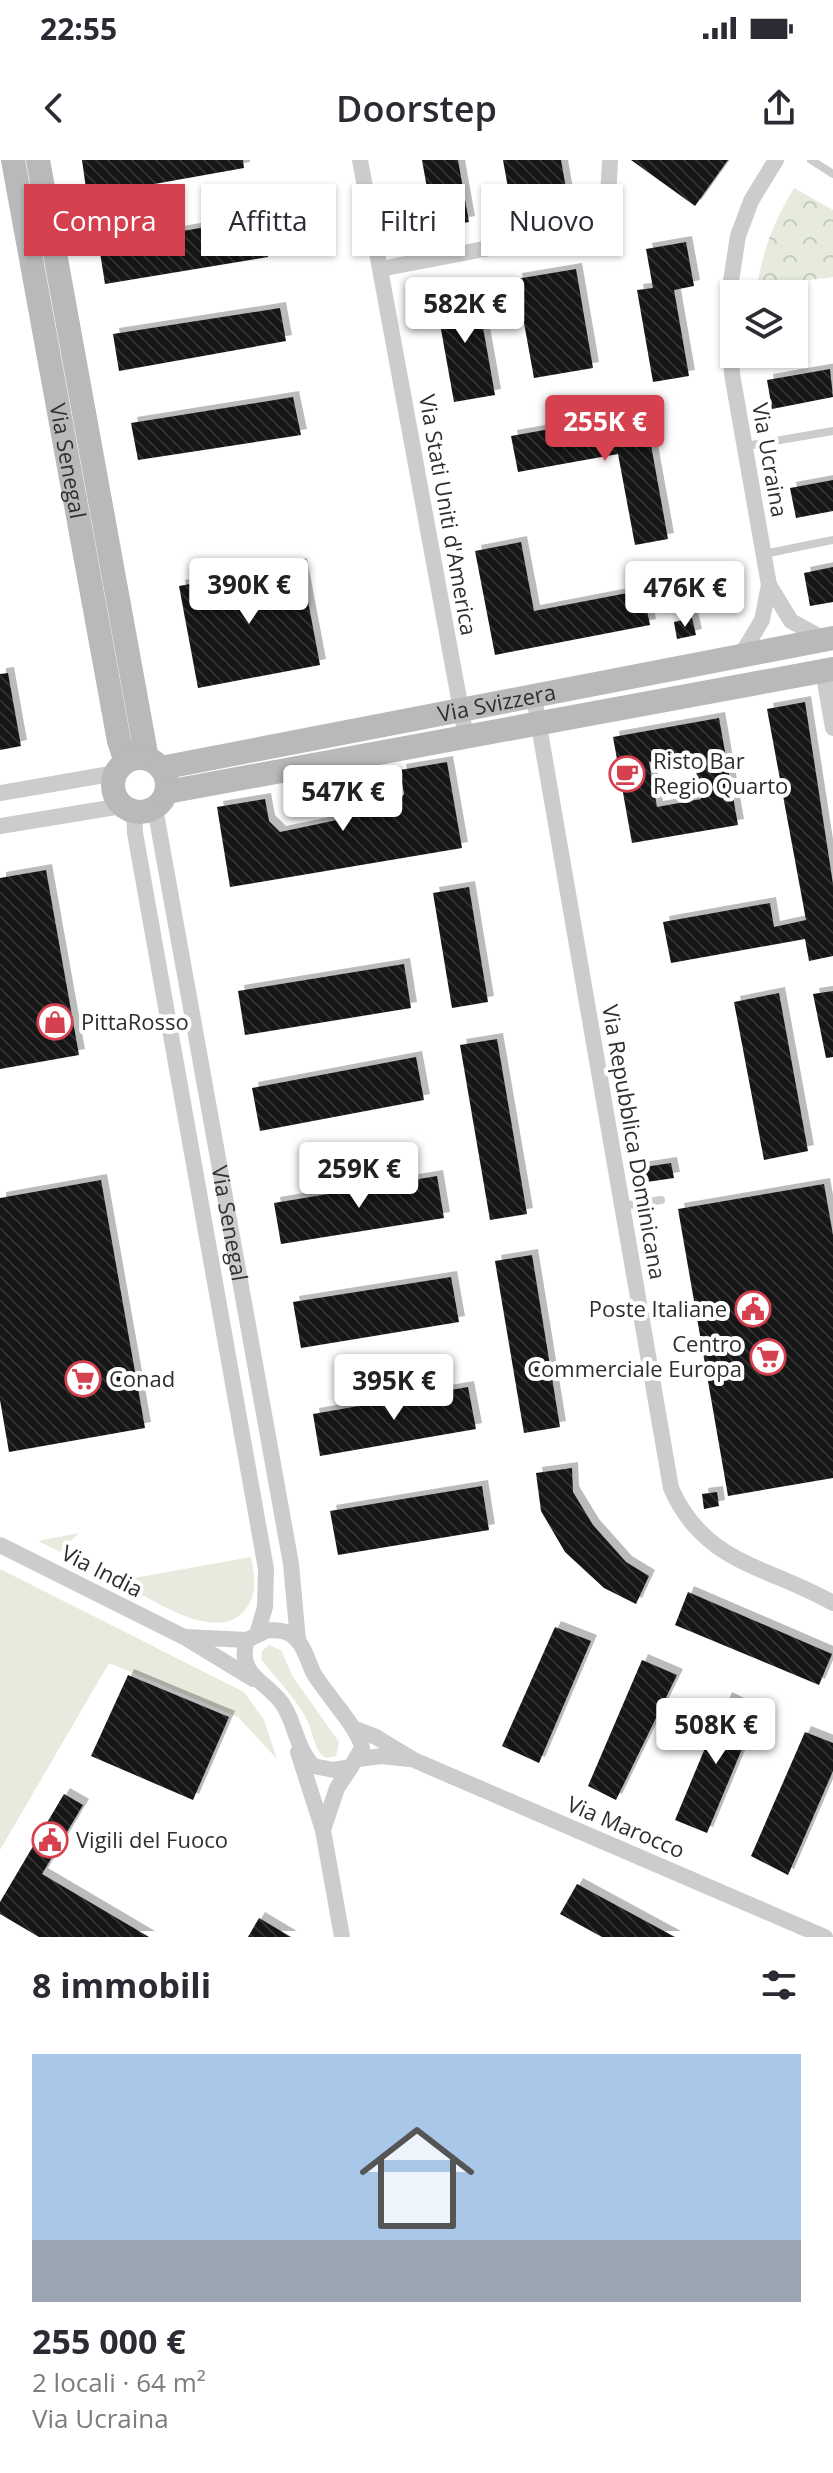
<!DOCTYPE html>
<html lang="it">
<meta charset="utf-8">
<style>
body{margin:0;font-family:"Open Sans",sans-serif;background:#f7f7f7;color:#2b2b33;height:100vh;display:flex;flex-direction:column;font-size:30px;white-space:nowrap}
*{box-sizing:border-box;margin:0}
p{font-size:26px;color:#7c7c81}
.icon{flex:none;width:44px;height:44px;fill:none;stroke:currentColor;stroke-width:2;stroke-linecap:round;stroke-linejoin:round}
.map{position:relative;height:1777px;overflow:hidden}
.details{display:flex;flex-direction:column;background:#fff;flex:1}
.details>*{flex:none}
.banner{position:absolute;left:24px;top:24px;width:786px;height:72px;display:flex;gap:16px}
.fabs{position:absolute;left:720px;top:120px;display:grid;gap:16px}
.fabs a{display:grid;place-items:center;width:88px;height:88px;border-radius:0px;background:#fff;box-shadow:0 2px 6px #0004;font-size:40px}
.price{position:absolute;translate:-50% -68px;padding:0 18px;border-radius:8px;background:#fff;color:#222;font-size:26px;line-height:52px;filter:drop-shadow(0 2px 4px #0008)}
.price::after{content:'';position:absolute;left:50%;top:48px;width:24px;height:18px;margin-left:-12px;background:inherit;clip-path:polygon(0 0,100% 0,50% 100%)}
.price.selected{background:#d64150;color:#fff}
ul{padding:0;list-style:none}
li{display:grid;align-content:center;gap:16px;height:424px;padding:0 32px}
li+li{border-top:2px solid #e1e1e2}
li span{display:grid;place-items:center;height:248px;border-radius:0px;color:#555}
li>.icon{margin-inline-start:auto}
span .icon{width:144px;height:144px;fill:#fffc;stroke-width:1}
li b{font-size:34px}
h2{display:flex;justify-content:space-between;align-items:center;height:96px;padding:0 32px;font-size:34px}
.tag{padding:0 28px;border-radius:0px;background:#fff;box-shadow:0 2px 6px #0004;font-size:28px;line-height:72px}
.tag.selected{background:#d64150;color:#fff}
.status{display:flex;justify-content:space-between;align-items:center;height:56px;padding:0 40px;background:#fff;direction:ltr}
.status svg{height:22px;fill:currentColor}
header{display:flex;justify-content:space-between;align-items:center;height:104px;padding:0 32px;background:#fff;font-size:36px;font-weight:600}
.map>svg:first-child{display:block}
.green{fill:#e6ebde}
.forest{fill:url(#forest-crowns)}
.building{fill:url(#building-back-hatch);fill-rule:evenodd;filter:url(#shadow)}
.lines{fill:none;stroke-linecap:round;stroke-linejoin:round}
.lane{stroke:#ccc;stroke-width:8}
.street{stroke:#ccc;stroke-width:16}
.secondary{stroke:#b9b9b9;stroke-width:24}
.labels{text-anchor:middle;stroke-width:8;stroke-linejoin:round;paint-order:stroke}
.street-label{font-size:22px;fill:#2f2f2f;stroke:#fff}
.poi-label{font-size:22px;fill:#2f2f2f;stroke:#fff;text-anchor:start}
</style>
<div class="status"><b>22:55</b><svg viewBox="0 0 49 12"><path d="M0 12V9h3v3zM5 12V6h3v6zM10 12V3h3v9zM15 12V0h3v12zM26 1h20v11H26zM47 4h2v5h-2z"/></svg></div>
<header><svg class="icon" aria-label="back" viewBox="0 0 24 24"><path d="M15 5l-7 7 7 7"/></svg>Doorstep<svg class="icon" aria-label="share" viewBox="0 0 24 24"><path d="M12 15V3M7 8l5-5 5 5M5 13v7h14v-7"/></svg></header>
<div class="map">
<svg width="833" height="1777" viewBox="0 0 833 1777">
<defs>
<pattern id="forest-crowns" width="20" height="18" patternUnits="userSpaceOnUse" patternTransform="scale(2)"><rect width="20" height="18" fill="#e6ebde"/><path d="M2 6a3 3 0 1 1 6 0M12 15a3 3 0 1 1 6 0" fill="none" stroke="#c6cabf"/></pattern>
<pattern id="building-back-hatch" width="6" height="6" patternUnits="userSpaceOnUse" patternTransform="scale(2)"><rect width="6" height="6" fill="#161616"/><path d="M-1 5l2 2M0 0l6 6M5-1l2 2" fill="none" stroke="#303030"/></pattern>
<filter id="shadow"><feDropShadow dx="6" dy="-6" stdDeviation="0" flood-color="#0004"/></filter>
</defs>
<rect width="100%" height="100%" fill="#fff"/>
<g class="green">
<polygon points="79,1373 60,1392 38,1381"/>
<path d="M251,1397C255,1419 259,1437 241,1454C211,1482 147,1436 117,1421Z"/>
<polygon points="0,1409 244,1532 264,1560 277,1599 238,1557 109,1503 0,1690"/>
<path d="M269,1485L281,1490L293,1517L339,1582L336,1596L326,1598C314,1591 313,1572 307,1560C295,1537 277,1520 261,1499L262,1491Z"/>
</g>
<path class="forest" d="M794,28L833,50V117L757,127C763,89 774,61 794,28Z"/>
<g class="building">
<polygon points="82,0 243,0 244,8 87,36"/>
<polygon points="422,0 458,0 469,62 434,68"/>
<polygon points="503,0 561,0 568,40 512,50"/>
<polygon points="631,0 728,0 695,46"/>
<polygon points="262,57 268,97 105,124 99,86"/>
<polygon points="686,82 694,126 674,130 689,216 653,222 637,130 653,128 646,89"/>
<polygon points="576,109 593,208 534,218 516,119"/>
<polygon points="476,128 495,235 454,242 435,136"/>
<polygon points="280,148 286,181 119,211 113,174"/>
<polygon points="830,209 833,237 772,249 767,220"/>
<polygon points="293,237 301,275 138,300 131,263"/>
<polygon points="645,252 668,379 635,385 618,294 518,312 511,276"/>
<polygon points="833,320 833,351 796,358 790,328"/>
<polygon points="521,382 534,451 643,430 650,465 495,495 475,391"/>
<polygon points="301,404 320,505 198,528 179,426"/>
<polygon points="833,407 833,442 810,446 804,413"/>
<polygon points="692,458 696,475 677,479 674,462"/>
<polygon points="8,513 21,586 0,590 0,514"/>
<polygon points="805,542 833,724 833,796 809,801 805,779 671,803 663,762 770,743 774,767 806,760 767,549"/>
<path d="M719,558L738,665L632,683L613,577ZM693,594L701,639L657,647L649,602Z"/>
<polygon points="447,602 462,688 230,727 217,647 265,639 269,661 280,672 394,648 404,634 400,610"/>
<polygon points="46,710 79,895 0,909 0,718"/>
<polygon points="469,727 488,842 452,848 433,733"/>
<polygon points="404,804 411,848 245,875 238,831"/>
<polygon points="833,831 833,897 826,898 813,834"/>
<polygon points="779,833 808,991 764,1000 734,842"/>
<polygon points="497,879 527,1054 490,1060 460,885"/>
<polygon points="416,897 424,940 260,971 252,928"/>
<polygon points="671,1003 674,1018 640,1023 638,1008"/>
<polygon points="437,1016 444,1058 281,1084 274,1043"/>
<polygon points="101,1020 145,1268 9,1292 0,1240 0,1038"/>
<polygon points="824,1024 833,1075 833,1318 728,1336 678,1049"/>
<polygon points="532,1095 560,1267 524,1273 495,1101"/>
<polygon points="451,1117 459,1162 301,1188 293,1142"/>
<polygon points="468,1227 476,1269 320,1296 313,1254"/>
<polygon points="572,1308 573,1332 593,1365 626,1402 649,1416 636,1444 604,1428 565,1392 541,1351 536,1313"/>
<polygon points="482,1326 489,1370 338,1395 330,1351"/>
<polygon points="717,1332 719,1346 704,1349 702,1334"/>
<polygon points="688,1432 832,1494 819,1525 675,1465"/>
<polygon points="555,1467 591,1481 539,1603 502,1586"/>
<polygon points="642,1500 677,1515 616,1640 588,1626"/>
<polygon points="128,1515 229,1557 193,1640 91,1596"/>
<polygon points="726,1538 757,1553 707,1673 675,1660"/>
<polygon points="805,1572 833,1583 833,1611 788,1715 751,1696"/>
<polygon points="64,1634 83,1645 42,1714 149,1777 39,1777 0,1754 0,1742"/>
<polygon points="577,1724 675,1777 602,1777 560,1754"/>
<polygon points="259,1758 291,1777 248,1777"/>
</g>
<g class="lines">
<g class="lane">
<polyline points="811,0 833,14"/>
<polyline points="746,286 833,271"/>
<polyline points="764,394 833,380"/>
<polyline points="623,1046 661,1040"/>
</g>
<g class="street">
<polyline points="360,0 466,577"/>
<polyline points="380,109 594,68 607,58 610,0"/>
<polyline points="769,425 791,461 824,479"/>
<polyline points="741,495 762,460 769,425 732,214 729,134 738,76 751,41 776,0"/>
<polyline points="823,511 833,568"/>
<path d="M534,537L671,1328C704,1404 768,1406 833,1443"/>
<polyline points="0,633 116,613"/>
<path id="s1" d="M155,648L291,1404L298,1480"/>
<polyline points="134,652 135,673 266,1409 265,1447 257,1474"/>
<polyline points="0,666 122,646"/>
<polyline points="0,1385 184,1477 253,1519"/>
<path d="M268,1470C280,1471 289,1470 297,1480C306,1489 308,1503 314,1514C326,1534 360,1570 362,1588L351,1607L334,1610L313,1606C297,1588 296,1568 285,1548C271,1522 235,1517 247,1480Z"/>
<polyline points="186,1477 247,1480"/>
<polyline points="358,1570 376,1577 414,1600 825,1777"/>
<polyline points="298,1592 323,1670 342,1777"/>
<polyline points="358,1599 382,1596 409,1599"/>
<polyline points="323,1670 337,1628 351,1607"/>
</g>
<g class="secondary">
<path id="s2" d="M13,0L119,581L126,602"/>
<polyline points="38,0 147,599"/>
<circle cx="140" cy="625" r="27"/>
<path id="s3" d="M161,608L833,478"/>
<polyline points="167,632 833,509"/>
</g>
</g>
<defs>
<symbol id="cafe-ring" viewBox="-11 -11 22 22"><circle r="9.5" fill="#fff" stroke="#d64150" stroke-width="1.5"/><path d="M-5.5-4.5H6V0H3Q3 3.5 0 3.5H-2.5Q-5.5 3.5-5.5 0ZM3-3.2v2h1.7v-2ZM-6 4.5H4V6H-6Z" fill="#d64150"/></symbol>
<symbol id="shop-ring" viewBox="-11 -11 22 22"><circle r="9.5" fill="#fff" stroke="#d64150" stroke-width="1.5"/><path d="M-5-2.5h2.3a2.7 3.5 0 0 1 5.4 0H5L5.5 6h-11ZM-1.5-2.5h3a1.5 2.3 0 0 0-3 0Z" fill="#d64150"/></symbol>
<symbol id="civic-ring" viewBox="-11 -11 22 22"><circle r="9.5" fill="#fff" stroke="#d64150" stroke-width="1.5"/><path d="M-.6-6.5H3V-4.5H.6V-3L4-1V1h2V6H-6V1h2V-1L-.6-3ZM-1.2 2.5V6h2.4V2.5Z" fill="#d64150"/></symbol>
<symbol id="supermarket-ring" viewBox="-11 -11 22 22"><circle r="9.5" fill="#fff" stroke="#d64150" stroke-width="1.5"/><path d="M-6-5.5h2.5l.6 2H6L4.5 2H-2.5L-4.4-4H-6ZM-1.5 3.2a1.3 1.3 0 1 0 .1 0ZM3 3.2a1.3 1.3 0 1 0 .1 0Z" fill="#d64150"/></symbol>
</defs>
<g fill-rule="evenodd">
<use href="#cafe-ring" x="607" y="594" width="40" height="40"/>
<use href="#shop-ring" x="35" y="842" width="40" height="40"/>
<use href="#civic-ring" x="733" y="1129" width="40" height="40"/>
<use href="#supermarket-ring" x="748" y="1177" width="40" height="40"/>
<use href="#supermarket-ring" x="63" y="1199" width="40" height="40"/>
<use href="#civic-ring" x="30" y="1660" width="40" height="40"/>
</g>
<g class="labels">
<g class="street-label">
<text transform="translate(770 300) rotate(80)" y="8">Via Ucraina</text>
<text dy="8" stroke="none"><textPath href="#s2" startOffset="306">Via Senegal</textPath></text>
<text transform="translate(448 355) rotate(80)" y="8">Via Stati Uniti d'America</text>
<text dy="8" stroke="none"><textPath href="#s3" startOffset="342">Via Svizzera</textPath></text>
<text transform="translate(634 982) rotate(80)" y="8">Via Repubblica Dominicana</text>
<text dy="8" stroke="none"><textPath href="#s1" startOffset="422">Via Senegal</textPath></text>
<text transform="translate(102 1411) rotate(27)" y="8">Via India</text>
<text transform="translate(626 1667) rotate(23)" y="8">Via Marocco</text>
</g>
<g class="poi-label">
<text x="653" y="609">Risto Bar<tspan x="653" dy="25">Regio Quarto</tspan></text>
<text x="81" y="870">PittaRosso</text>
<text x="727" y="1157" text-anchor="end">Poste Italiane</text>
<text x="742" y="1192" text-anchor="end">Centro<tspan x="742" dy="25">Commerciale Europa</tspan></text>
<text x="109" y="1227">Conad</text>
<text x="76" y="1688">Vigili del Fuoco</text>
</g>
</g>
</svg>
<div class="fabs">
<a><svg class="icon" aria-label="layers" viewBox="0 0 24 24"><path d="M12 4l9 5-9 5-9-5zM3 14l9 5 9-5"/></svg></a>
</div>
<b class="price" style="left:465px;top:185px">582K €</b>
<b class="price selected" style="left:605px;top:303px">255K €</b>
<b class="price" style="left:249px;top:466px">390K €</b>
<b class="price" style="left:685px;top:469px">476K €</b>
<b class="price" style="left:343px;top:673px">547K €</b>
<b class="price" style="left:359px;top:1050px">259K €</b>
<b class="price" style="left:394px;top:1262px">395K €</b>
<b class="price" style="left:716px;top:1606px">508K €</b>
<div class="banner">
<a class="tag selected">Compra</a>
<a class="tag">Affitta</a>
<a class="tag">Filtri</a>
<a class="tag">Nuovo</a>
</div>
</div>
<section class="details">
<h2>8 immobili<svg class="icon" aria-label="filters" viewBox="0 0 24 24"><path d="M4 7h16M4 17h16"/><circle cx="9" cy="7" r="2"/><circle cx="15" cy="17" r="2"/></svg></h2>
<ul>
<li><span style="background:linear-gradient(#a9c7e8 75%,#9aa5b1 0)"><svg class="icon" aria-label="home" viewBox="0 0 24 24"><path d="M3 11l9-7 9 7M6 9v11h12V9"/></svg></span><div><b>255 000 €</b><p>2 locali · 64 m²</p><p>Via Ucraina</p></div></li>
</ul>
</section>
